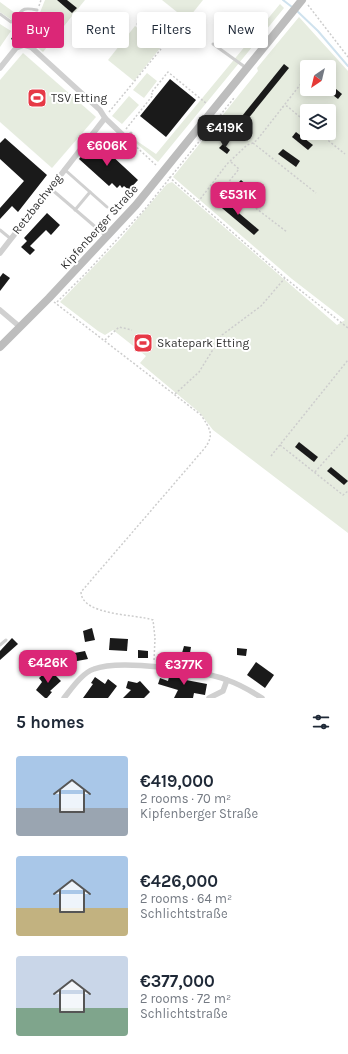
<!DOCTYPE html>
<meta charset="utf-8">
<style>
body{margin:0;font-family:Karla,sans-serif;background:#f2f2f3;color:#1f2937;height:100vh;display:flex;flex-direction:column;font-size:15px;white-space:nowrap}
*{box-sizing:border-box;margin:0}
p{font-size:13px;color:#747a83}
.icon{flex:none;width:22px;height:22px;fill:none;stroke:currentColor;stroke-width:2;stroke-linecap:round;stroke-linejoin:round}
.map{position:relative;height:698px;overflow:hidden}
.side{display:flex;flex-direction:column;background:#fff;flex:1}
.side>*{flex:none}
.hud{position:absolute;left:12px;top:12px;width:324px;height:36px;display:flex;gap:8px}
.needle{width:26px;rotate:215deg}
.tools{position:absolute;left:300px;top:60px;display:grid;gap:8px}
.tools a{display:grid;place-items:center;width:36px;height:36px;border-radius:4px;background:#fff;box-shadow:0 2px 10px #0003;font-size:20px}
.price{position:absolute;translate:-50% -34px;padding:0 9px;border-radius:8px;background:#db2777;color:#fff;font-size:13px;line-height:26px;filter:drop-shadow(0 1px 2px #0008)}
.price::after{content:'';position:absolute;left:50%;top:24px;width:12px;height:9px;margin-left:-6px;background:inherit;clip-path:polygon(0 0,100% 0,50% 100%)}
.price.current{background:#222;color:#fff}
ul{padding:0;list-style:none}
li{display:flex;align-items:center;gap:12px;height:100px;padding:0 16px}
li span{display:grid;place-items:center;flex:none;width:112px;height:80px;border-radius:4px;color:#555}
li>.icon{margin-inline-start:auto}
span .icon{width:48px;height:48px;fill:#fffc;stroke-width:1}
li b{font-size:17px}
h2{display:flex;justify-content:space-between;align-items:center;height:48px;padding:0 16px;font-size:17px}
.tag{padding:0 14px;border-radius:4px;background:#fff;box-shadow:0 2px 10px #0003;font-size:14px;line-height:36px}
.tag.current{background:#db2777;color:#fff}
.map>svg:first-child{display:block}
.green{fill:#e6ecdf;fill-rule:evenodd}
.lines{fill:none;stroke-linecap:round;stroke-linejoin:round}
.stream{stroke:#cfe2ee;stroke-width:2}
.building{fill:#1a1a1a}
.path{stroke:#cdcdcd;stroke-width:1.5;stroke-dasharray:2 2;stroke-linecap:butt}
.lane{stroke:#d0d0d0;stroke-width:3}
.street{stroke:#d0d0d0;stroke-width:5.5}
.secondary{stroke:#bdbdbd;stroke-width:8}
.labels{text-anchor:middle;stroke-width:4;stroke-linejoin:round;paint-order:stroke}
.poi-label{font-size:12px;fill:#333;stroke:#fff;text-anchor:start}
.street-label{font-size:12px;fill:#333;stroke:#fff}
</style>
<div class="map">
<svg width="348" height="698" viewBox="0 0 348 698">
<rect width="100%" height="100%" fill="#fff"/>
<g class="green">
<polygon points="45,0 85,0 43,52 29,40"/>
<polygon points="162,0 203,0 187,20"/>
<polygon points="0,2 26,21 22,27 0,12"/>
<polygon points="280,4 284,8 158,162 136,143 137,141 156,154"/>
<path d="M299,17L348,71V533L213,430L200,413L140,363L146,356L113,330L105,335L98,331L60,302L121,238L167,184L172,182L337,325L345,320L292,279L173,177L258,71L257,68ZM307,67H329V89H307ZM307,111H329V133H307Z"/>
<polygon points="0,24 11,31 0,47"/>
<polygon points="135,26 161,47 134,81 108,60"/>
<polygon points="23,53 96,117 52,168 0,122 0,80"/>
<polygon points="147,73 157,81 144,98 133,90"/>
<polygon points="129,96 139,105 122,124 112,116"/>
</g>
<g class="lines">
<g class="stream">
<polyline points="283,0 292,7"/>
<polyline points="296,10 318,31 348,66"/>
</g>
</g>
<g class="building">
<polygon points="57,0 67,0 77,8 72,13"/>
<polygon points="17,29 22,32 16,42 11,39"/>
<polygon points="222,35 228,39 223,45 218,41"/>
<polygon points="284,64 289,68 243,125 238,121"/>
<polygon points="170,79 196,100 166,137 140,116"/>
<polygon points="329,83 342,94 338,99 329,92"/>
<polygon points="296,132 313,145 308,150 292,137"/>
<polygon points="5,138 47,175 18,212 12,206 0,219 0,208 24,181 0,159 0,143"/>
<polygon points="95,140 138,180 129,190 124,186 122,188 120,185 117,188 112,183 109,186 79,159"/>
<polygon points="223,144 230,150 227,154 219,148"/>
<polygon points="283,149 300,161 296,167 278,154"/>
<polygon points="241,180 254,191 250,196 236,185"/>
<polygon points="221,198 259,230 254,235 216,203"/>
<polygon points="47,213 60,225 51,235 46,230 30,246 35,250 30,255 21,247 27,241 24,238"/>
<polygon points="3,273 10,278 0,291 0,277"/>
<polygon points="299,442 318,457 314,462 295,447"/>
<polygon points="331,467 348,481 344,485 327,471"/>
<polygon points="92,628 95,640 85,642 83,631"/>
<polygon points="12,638 18,644 0,660 0,651"/>
<polygon points="110,638 128,639 127,651 109,650"/>
<polygon points="184,646 191,647 190,653 200,655 198,664 180,660"/>
<polygon points="237,648 247,649 246,656 237,655"/>
<polygon points="138,650 148,651 148,658 138,658"/>
<polygon points="85,651 88,659 61,664 59,656"/>
<polygon points="256,662 274,675 265,688 247,675"/>
<polygon points="49,669 61,681 50,691 52,692 47,698 45,698 36,690 42,682 39,678"/>
<polygon points="170,673 187,677 186,680 207,684 205,695 194,693 193,698 174,698 178,690 158,684 160,678 168,681"/>
<polygon points="95,677 105,684 108,679 117,686 108,698 83,698 93,684 91,683"/>
<polygon points="128,681 137,683 140,681 150,692 144,698 123,698 131,690 126,688"/>
</g>
<g class="lines">
<g class="path">
<polyline points="308,5 348,57"/>
<polyline points="39,6 41,0"/>
<polyline points="25,39 35,15"/>
<polyline points="168,41 184,21"/>
<polyline points="314,67 316,65"/>
<polyline points="282,107 287,106 307,123"/>
<polyline points="109,112 161,49"/>
<polyline points="126,129 153,95 151,93 168,72 207,104"/>
<polyline points="319,133 345,154"/>
<polyline points="131,142 157,166"/>
<polyline points="253,143 316,193"/>
<polyline points="231,162 239,169 227,184 228,187 287,232"/>
<polyline points="169,177 285,278 348,328"/>
<polyline points="198,202 227,164 247,145 253,143 257,140 307,76"/>
<path d="M54,302L201,415C210,429 215,435 204,449L81,592C82,616 136,614 153,620L155,638L154,661"/>
<polyline points="57,302 87,272 145,209 234,98"/>
<polyline points="105,340 119,327 132,330"/>
<polyline points="175,394 199,372 222,335 261,306 285,278"/>
<polyline points="280,445 343,495 348,491"/>
<polyline points="271,456 348,360"/>
<polyline points="315,472 348,435"/>
</g>
<g class="lane">
<path d="M0,14L11,22C24,13 17,6 37,10"/>
<polyline points="138,24 164,45"/>
<polyline points="213,44 245,67"/>
<polyline points="126,138 131,133"/>
<polyline points="64,169 107,207"/>
<polyline points="50,188 106,236"/>
<polyline points="75,210 90,192"/>
<polyline points="0,230 11,239"/>
<polyline points="0,645 6,640"/>
</g>
<g class="street">
<polyline points="0,68 16,48 24,45 31,47 100,110 105,118 126,138"/>
<polyline points="0,253 105,118"/>
<polyline points="0,310 20,327"/>
<path d="M64,698C72,688 82,673 94,669C119,659 201,670 227,680C239,684 251,691 262,698"/>
<polyline points="209,698 223,691 227,680"/>
</g>
<polyline class="secondary" points="0,347 49,298 136,205 302,0"/>
</g>
<defs>
<symbol id="stadium-square" viewBox="-11 -11 22 22"><rect x="-9" y="-9" width="18" height="18" rx="4" fill="#e63946" stroke="#fff"/><path d="M0-5a6.5 5 0 1 0 0 10a6.5 5 0 1 0 0-10ZM-3.5-1.8h7v3.6h-7Z" fill="#fff"/></symbol>
</defs>
<g fill-rule="evenodd">
<use href="#stadium-square" x="26" y="87" width="22" height="22"/>
<use href="#stadium-square" x="132" y="332" width="22" height="22"/>
</g>
<g class="labels">
<g class="poi-label">
<text x="51" y="102">TSV Etting</text>
<text x="157" y="347">Skatepark Etting</text>
</g>
<g class="street-label">
<text transform="translate(37 204) rotate(-52)" y="4">Retzbachweg</text>
<text transform="translate(99 227) rotate(-48)" y="4">Kipfenberger Straße</text>
</g>
</g>
</svg>
<div class="tools">
<a><svg class="needle" viewBox="-14 -14 28 28"><path d="M0-13l5 13h-10z" fill="#e53935"/><path d="M0 13l5-13h-10z" fill="#747a83"/></svg></a>
<a><svg class="icon" aria-label="layers" viewBox="0 0 24 24"><path d="M12 4l9 5-9 5-9-5zM3 14l9 5 9-5"/></svg></a>
</div>
<b class="price current" style="left:225px;top:149px">€419K</b>
<b class="price" style="left:107px;top:167px">€606K</b>
<b class="price" style="left:238px;top:216px">€531K</b>
<b class="price" style="left:48px;top:684px">€426K</b>
<b class="price" style="left:184px;top:686px">€377K</b>
<div class="hud">
<a class="tag current">Buy</a>
<a class="tag">Rent</a>
<a class="tag">Filters</a>
<a class="tag">New</a>
</div>
</div>
<section class="side">
<h2>5 homes<svg class="icon" aria-label="filters" viewBox="0 0 24 24"><path d="M4 7h16M4 17h16"/><circle cx="9" cy="7" r="2"/><circle cx="15" cy="17" r="2"/></svg></h2>
<ul>
<li><span style="background:linear-gradient(#a9c7e8 65%,#9aa5b1 0)"><svg class="icon" aria-label="home" viewBox="0 0 24 24"><path d="M3 11l9-7 9 7M6 9v11h12V9"/></svg></span><div><b>€419,000</b><p>2 rooms · 70 m²</p><p>Kipfenberger Straße</p></div></li>
<li><span style="background:linear-gradient(#a9c7e8 65%,#c2b280 0)"><svg class="icon" aria-label="home" viewBox="0 0 24 24"><path d="M3 11l9-7 9 7M6 9v11h12V9"/></svg></span><div><b>€426,000</b><p>2 rooms · 64 m²</p><p>Schlichtstraße</p></div></li>
<li><span style="background:linear-gradient(#c9d6e8 65%,#7fa58c 0)"><svg class="icon" aria-label="home" viewBox="0 0 24 24"><path d="M3 11l9-7 9 7M6 9v11h12V9"/></svg></span><div><b>€377,000</b><p>2 rooms · 72 m²</p><p>Schlichtstraße</p></div></li>
</ul>
</section>
